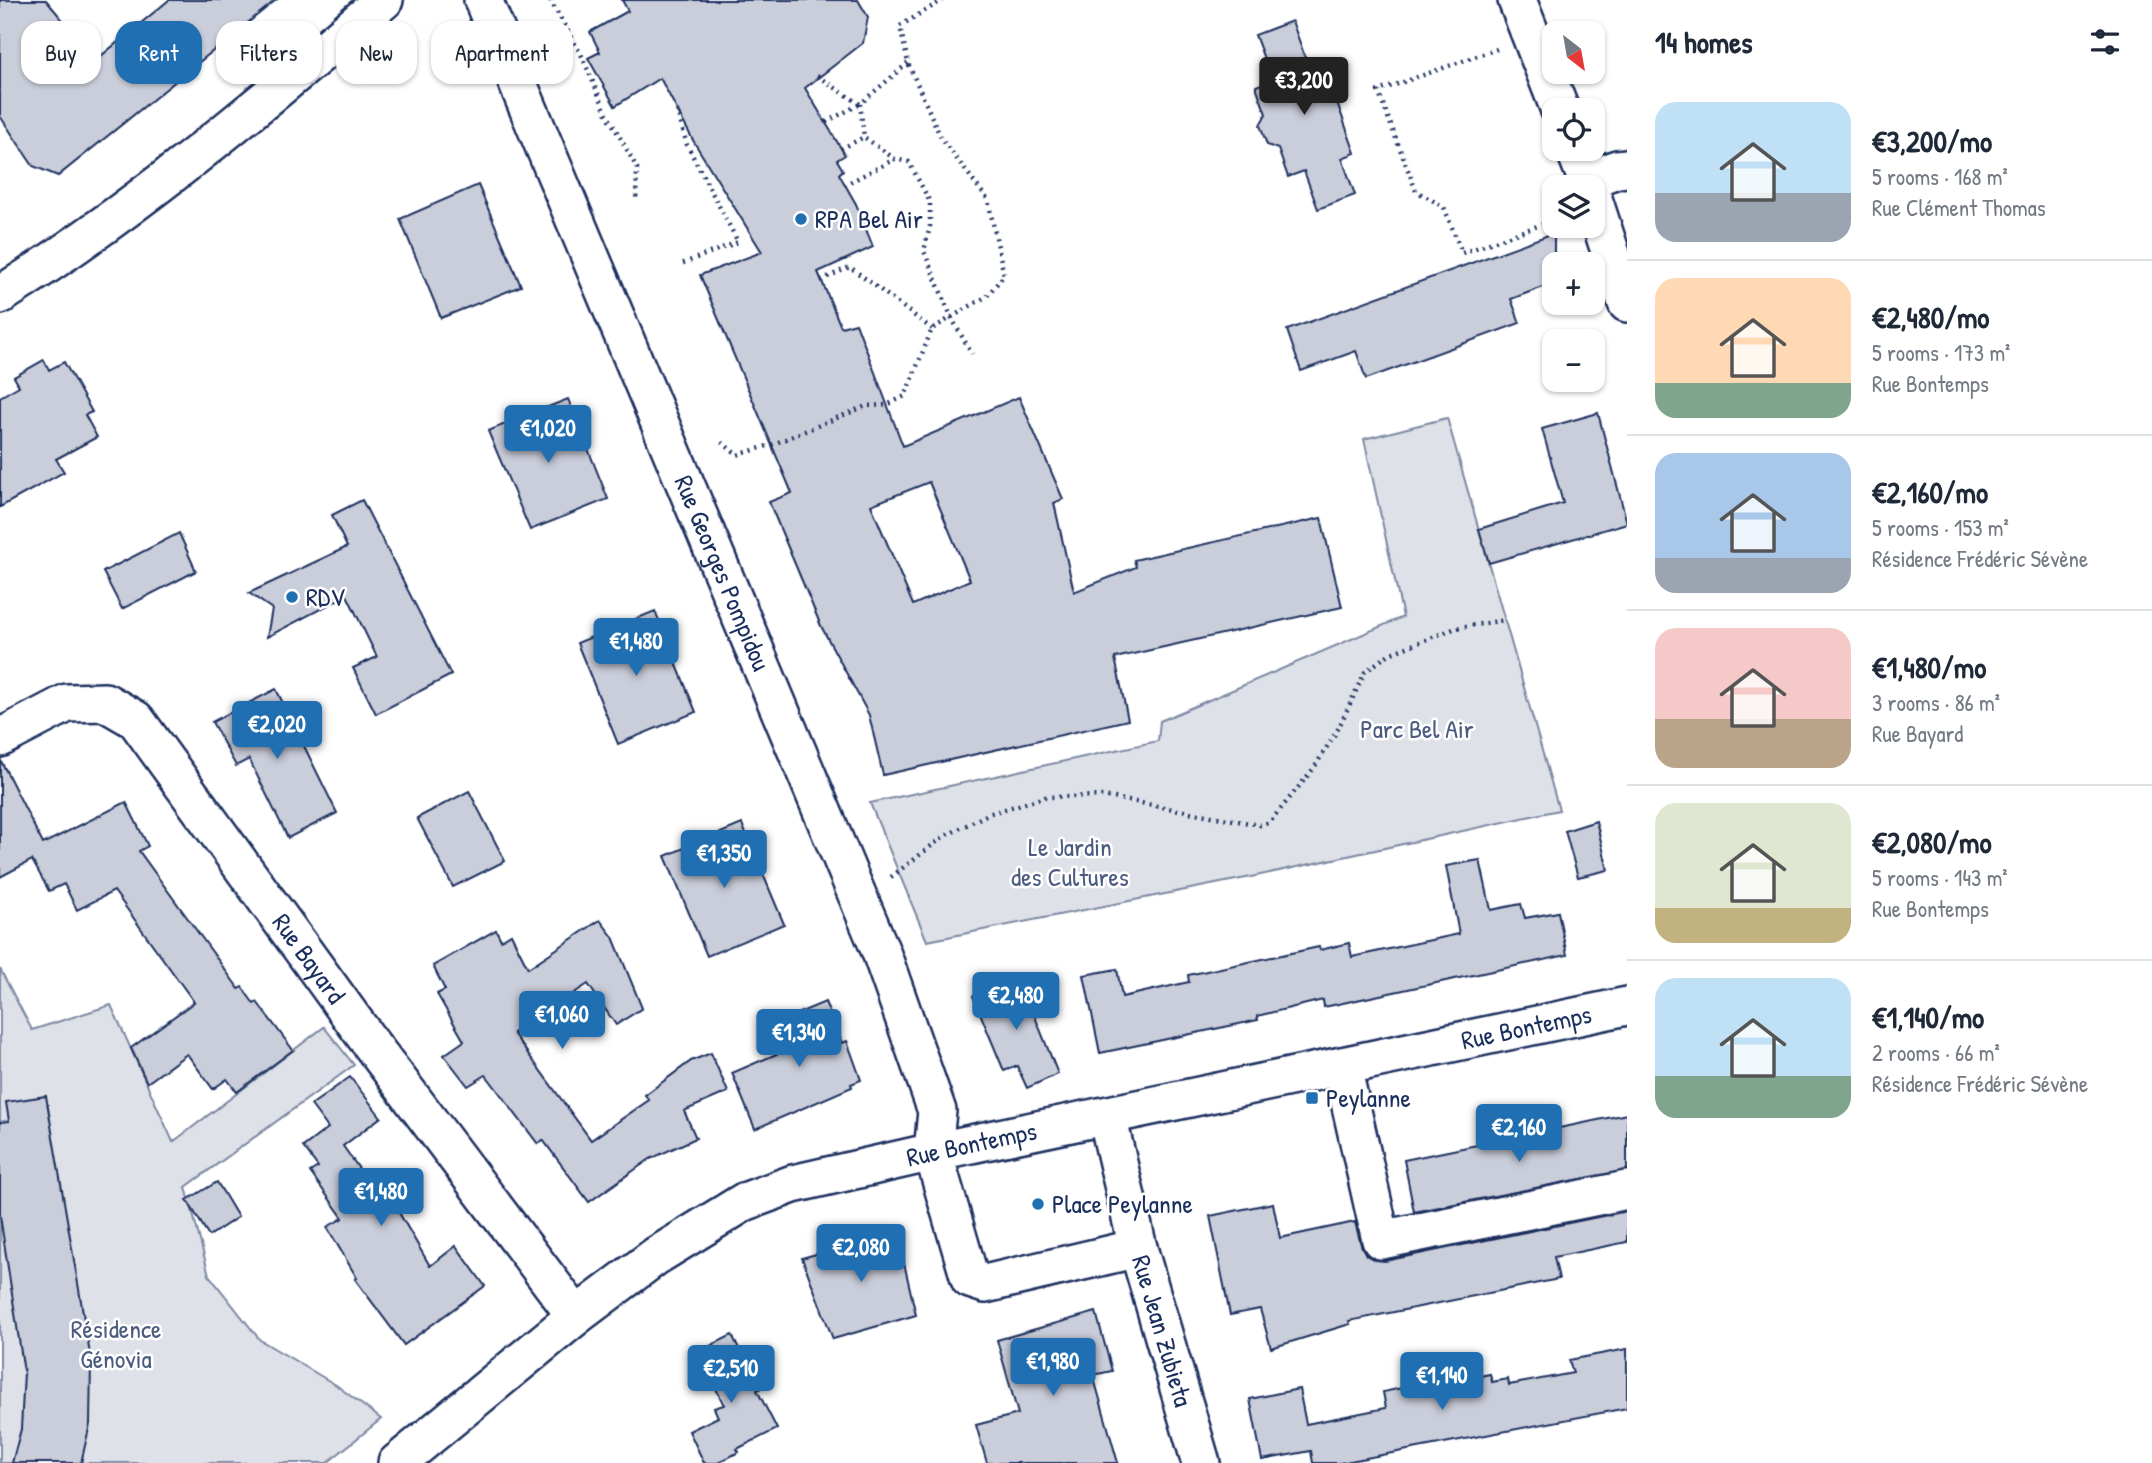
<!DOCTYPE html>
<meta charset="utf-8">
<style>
body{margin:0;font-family:"Patrick Hand",sans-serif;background:#f2f2f3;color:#1f2937;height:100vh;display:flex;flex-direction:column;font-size:26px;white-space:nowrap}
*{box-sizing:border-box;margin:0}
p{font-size:23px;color:#747a83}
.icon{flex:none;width:38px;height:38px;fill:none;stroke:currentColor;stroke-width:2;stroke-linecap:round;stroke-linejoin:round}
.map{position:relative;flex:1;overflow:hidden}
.details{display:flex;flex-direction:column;background:#fff;width:525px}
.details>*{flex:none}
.top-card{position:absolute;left:21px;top:21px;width:665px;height:63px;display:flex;gap:14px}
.needle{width:46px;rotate:149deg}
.fabs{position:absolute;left:1542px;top:21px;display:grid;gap:14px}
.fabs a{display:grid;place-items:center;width:63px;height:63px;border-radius:14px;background:#fff;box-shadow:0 2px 5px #0004;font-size:35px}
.price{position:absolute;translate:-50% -60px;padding:0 16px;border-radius:7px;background:#1f6fb2;color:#fff;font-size:23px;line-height:46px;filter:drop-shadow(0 2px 4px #0008)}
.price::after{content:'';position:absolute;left:50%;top:42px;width:21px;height:16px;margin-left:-10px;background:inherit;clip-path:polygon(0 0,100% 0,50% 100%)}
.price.selected{background:#222;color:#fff}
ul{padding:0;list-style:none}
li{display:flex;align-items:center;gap:21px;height:175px;padding:0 28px}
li+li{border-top:2px solid #e0e1e3}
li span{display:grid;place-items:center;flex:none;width:196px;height:140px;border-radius:21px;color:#555}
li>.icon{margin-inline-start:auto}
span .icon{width:84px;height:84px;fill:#fffc;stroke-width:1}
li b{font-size:30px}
h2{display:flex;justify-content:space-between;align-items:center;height:84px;padding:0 28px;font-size:30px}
.pill{padding:0 24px;border-radius:21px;background:#fff;box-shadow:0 2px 5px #0004;font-size:24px;line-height:63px}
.pill.selected{background:#1f6fb2;color:#fff}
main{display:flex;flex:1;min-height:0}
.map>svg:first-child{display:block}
.green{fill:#dee1e7;stroke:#7c88a2;stroke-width:2}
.building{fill:#caceda;stroke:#1b2f5e;stroke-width:2;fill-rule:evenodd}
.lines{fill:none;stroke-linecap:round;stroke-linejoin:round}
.minor-casing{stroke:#1b2f5e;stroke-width:42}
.path{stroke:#1b2f5e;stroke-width:4.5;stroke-dasharray:2 5;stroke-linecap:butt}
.minor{stroke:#fff;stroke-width:37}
.poi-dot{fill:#1f6fb2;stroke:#fff;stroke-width:2.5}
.labels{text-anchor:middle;stroke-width:5;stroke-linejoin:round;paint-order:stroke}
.poi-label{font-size:26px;fill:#1b2f5e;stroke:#fff;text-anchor:start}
.street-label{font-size:26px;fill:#1b2f5e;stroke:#fff}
.park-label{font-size:26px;fill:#4c5c80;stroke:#fff}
</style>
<main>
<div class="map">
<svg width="1627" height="1463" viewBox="0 0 1627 1463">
<rect width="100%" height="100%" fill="#fff"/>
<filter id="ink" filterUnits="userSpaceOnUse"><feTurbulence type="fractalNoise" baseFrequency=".0143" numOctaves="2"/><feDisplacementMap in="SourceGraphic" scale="14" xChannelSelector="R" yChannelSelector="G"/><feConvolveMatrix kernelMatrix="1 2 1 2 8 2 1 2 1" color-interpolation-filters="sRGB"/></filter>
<g filter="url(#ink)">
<g class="green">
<polygon points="1447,418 1559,810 1251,877 927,941 870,803 1158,741 1160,721 1403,617 1364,439"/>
<polygon points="0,969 32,1030 111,1005 173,1142 324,1027 354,1065 186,1187 209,1275 260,1340 336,1385 381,1419 327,1463 0,1463"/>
</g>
<g class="building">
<polygon points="0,0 46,0 96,60 169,0 276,0 58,176 33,166 0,116"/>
<path d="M622,0H858L868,17L863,43L805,88L845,155L837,160L843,170L839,174L856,204L873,247L818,272L841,327L856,323L903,446L1019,397L1063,499L1054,503L1074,592L1136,567L1134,560L1321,518L1342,607L1115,658L1128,720L883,775L869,715L821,626L769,502L792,493L700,275L762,252L694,142L660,78L615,106L588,58L600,52L590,32L628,11ZM929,482L970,580L913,605L871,505Z"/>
<polygon points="1292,21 1308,65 1322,60 1355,153 1342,158 1355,195 1318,209 1304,171 1288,177 1278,149 1267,145 1260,125 1266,114 1256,86 1272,80 1255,35"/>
<polygon points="478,185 521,286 441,318 400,219"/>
<polygon points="1554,233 1554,283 1511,299 1520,323 1366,379 1356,351 1301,371 1287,330"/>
<polygon points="44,360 49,370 64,362 92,412 85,415 97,437 56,459 64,472 0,507 0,397 19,386 14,377"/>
<polygon points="568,399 608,499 530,530 488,431"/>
<polygon points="1598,413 1627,523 1489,563 1479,529 1563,503 1542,429"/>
<polygon points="362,500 451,675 376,714 353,668 377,657 347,595 267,637 272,609 249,593 347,547 332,515"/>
<polygon points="179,533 196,571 122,609 103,572"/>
<polygon points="655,611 696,712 618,744 577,643"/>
<polygon points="276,689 337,813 288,838 249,759 236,766 212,722"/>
<polygon points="0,759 43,844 126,802 148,846 139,851 239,989 242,987 254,1004 257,1002 293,1050 237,1092 227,1079 213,1089 187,1054 147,1083 131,1048 194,1002 114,891 77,910 64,884 49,891 32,860 0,877"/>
<polygon points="469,791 505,861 453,887 417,818"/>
<polygon points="1596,821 1608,870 1578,877 1565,831"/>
<polygon points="742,824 784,924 707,956 665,856"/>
<polygon points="1480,860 1491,910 1521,904 1525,918 1558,912 1567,955 1324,1007 1323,1000 1257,1016 1258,1020 1100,1053 1084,975 1117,969 1122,997 1189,982 1188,975 1319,947 1320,950 1349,943 1352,957 1459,934 1446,866"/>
<polygon points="600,920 613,937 642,1008 616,1025 588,984 513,1033 591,1140 649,1100 645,1095 691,1061 711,1053 728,1092 684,1111 696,1138 650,1159 589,1202 543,1140 538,1144 486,1075 468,1086 444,1055 464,1041 437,994 445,990 433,966 496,930 501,940 511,934 528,968"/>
<polygon points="1019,977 1058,1074 1027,1088 1017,1066 1004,1071 973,996"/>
<polygon points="825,1002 842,1043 847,1041 861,1080 851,1084 852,1087 755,1129 732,1073 793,1047 782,1020"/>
<polygon points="350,1077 381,1117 343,1146 379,1197 387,1192 430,1266 456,1246 485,1286 404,1345 355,1279 357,1278 327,1227 343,1218 310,1172 318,1167 303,1147 328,1128 311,1105"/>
<polygon points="46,1096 91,1360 90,1424 81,1463 12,1463 21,1429 24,1372 0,1216 0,1122 9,1121 6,1102"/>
<polygon points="1627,1114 1627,1170 1414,1212 1404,1160"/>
<polygon points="217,1182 238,1217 209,1236 187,1200"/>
<polygon points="1273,1203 1280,1238 1355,1222 1361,1245 1366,1255 1375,1260 1385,1261 1627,1211 1627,1242 1554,1257 1559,1279 1349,1321 1350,1324 1271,1348 1260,1309 1230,1315 1210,1216"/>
<polygon points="897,1233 916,1315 833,1339 802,1258 827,1251 826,1247 869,1235 870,1240"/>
<polygon points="1096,1312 1112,1371 1093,1375 1118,1463 987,1463 976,1425 1018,1414 997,1340"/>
<polygon points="732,1335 760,1389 757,1390 777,1429 737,1449 739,1452 718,1463 704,1463 689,1431 718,1417 714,1408 724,1405 698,1352"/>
<polygon points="1627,1349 1627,1408 1340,1463 1313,1463 1311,1451 1262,1460 1250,1399 1299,1389 1306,1424 1386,1408 1383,1392 1444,1379 1445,1383 1490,1374 1492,1382 1508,1379 1509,1385 1573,1373 1569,1360"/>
</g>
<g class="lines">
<defs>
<g id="minor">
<path id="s1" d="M483,0L881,952L937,1111L933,1152L970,1279L985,1284L1138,1248"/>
<polyline points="1517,0 1560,110"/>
<polyline points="1575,149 1590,187"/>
<polyline points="1587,180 1617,169 1627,168"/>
<polyline points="1592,196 1627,303"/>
<path d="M0,295C138,209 260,104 384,0"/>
<path id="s2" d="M0,738L67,703L105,702L136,720L365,1036L576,1316"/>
<polyline points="1342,1066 1381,1240 1627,1190"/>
<path id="s3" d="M1107,1116L1138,1248L1201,1463"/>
<path id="s4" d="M397,1463L576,1316L656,1256L744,1202L793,1184L933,1152L1627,1006"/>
</g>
</defs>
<use href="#minor" class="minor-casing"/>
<g class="path">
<polyline points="550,0 581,54 607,114 637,168 636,201"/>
<polyline points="1497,49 1378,91 1416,191 1444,207 1462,253 1554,220"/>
<polyline points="908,63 860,104 864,137 895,159 909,162 930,202 930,226 924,251 951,317 972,354"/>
<polyline points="817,76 860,104"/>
<polyline points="677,110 687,145 738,242 681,264"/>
<polyline points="826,122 860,104"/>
<polyline points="841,149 864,137"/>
<polyline points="844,185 895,159"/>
<polyline points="821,280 850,267 932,329"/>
<polyline points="722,442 737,455 771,445 866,406 887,405 905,396 932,329 987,296 1004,275 988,200 941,138 908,63 900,26 943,0"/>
<polyline points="891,877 943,837 988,814 1045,797 1103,796 1260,825 1270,822 1314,768 1338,729 1365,672 1389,654 1456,628 1505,620"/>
</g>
<use href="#minor" class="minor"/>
</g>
</g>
<g class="poi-dot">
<circle cx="801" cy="219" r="7"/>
<circle cx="292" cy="597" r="7"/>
<rect x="1305" y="1091" width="14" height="14" rx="3.5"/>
<circle cx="1038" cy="1204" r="7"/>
</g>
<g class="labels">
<g class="poi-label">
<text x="815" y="228">RPA Bel Air</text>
<text x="306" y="606">RDV</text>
<text x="1326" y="1107">Peylanne</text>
<text x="1052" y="1213">Place Peylanne</text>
</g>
<g class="street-label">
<text dy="9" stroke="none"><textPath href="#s1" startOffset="621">Rue Georges Pompidou</textPath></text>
<text dy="9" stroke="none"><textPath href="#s2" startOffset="444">Rue Bayard</textPath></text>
<text dy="9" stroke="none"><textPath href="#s4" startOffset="1237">Rue Bontemps</textPath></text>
<text dy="9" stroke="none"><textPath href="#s4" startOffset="670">Rue Bontemps</textPath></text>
<text dy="9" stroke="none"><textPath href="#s3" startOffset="222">Rue Jean Zubieta</textPath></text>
</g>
<g class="park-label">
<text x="1417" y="738">Parc Bel Air</text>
<text x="1070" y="856">Le Jardin<tspan x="1070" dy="30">des Cultures</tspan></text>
<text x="116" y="1338">Résidence<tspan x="116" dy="30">Génovia</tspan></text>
</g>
</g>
</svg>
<div class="fabs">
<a><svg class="needle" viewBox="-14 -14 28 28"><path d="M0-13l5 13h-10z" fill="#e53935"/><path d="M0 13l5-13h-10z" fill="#747a83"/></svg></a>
<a><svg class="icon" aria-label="locate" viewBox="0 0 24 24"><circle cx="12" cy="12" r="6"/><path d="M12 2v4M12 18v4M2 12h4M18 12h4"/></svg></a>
<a><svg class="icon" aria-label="layers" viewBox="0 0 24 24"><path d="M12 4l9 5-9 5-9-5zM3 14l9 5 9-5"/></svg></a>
<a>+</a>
<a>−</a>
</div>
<b class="price selected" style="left:1304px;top:117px">€3,200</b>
<b class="price" style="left:548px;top:465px">€1,020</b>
<b class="price" style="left:636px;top:678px">€1,480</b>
<b class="price" style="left:277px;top:761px">€2,020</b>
<b class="price" style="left:724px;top:890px">€1,350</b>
<b class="price" style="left:1016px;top:1032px">€2,480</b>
<b class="price" style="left:562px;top:1051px">€1,060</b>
<b class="price" style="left:799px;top:1069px">€1,340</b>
<b class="price" style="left:1519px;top:1164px">€2,160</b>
<b class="price" style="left:381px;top:1228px">€1,480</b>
<b class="price" style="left:861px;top:1284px">€2,080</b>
<b class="price" style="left:1053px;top:1398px">€1,980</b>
<b class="price" style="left:731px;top:1405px">€2,510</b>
<b class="price" style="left:1442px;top:1412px">€1,140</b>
<div class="top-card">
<a class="pill">Buy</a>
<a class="pill selected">Rent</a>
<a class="pill">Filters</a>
<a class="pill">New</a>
<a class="pill">Apartment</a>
</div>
</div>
<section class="details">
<h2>14 homes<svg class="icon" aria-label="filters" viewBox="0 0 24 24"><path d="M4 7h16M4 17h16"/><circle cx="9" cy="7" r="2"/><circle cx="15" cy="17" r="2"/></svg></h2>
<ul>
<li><span style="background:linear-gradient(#bfe0f5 65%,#9aa5b1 0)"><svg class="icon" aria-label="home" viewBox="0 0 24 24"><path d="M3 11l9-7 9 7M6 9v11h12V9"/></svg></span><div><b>€3,200/mo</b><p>5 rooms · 168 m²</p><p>Rue Clément Thomas</p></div></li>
<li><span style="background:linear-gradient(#ffd9b3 75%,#7fa58c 0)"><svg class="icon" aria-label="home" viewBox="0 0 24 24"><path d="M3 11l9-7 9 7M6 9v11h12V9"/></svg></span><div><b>€2,480/mo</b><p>5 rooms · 173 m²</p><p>Rue Bontemps</p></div></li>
<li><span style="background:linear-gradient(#a9c7e8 75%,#9aa5b1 0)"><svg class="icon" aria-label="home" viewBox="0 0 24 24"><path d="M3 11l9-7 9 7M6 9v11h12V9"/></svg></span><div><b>€2,160/mo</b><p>5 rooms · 153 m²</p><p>Résidence Frédéric Sévène</p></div></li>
<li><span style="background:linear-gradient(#f6c9c9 65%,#b9a48a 0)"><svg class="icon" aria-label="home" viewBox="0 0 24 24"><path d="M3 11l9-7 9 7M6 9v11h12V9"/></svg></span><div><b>€1,480/mo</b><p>3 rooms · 86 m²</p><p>Rue Bayard</p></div></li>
<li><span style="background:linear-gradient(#dfe7d0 75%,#c2b280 0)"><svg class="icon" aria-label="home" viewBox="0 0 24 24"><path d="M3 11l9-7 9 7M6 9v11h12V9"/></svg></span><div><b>€2,080/mo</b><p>5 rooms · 143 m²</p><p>Rue Bontemps</p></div></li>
<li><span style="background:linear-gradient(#bfe0f5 70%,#7fa58c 0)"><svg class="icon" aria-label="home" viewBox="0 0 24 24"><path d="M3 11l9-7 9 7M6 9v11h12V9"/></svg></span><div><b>€1,140/mo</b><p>2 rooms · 66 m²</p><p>Résidence Frédéric Sévène</p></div></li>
</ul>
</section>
</main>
